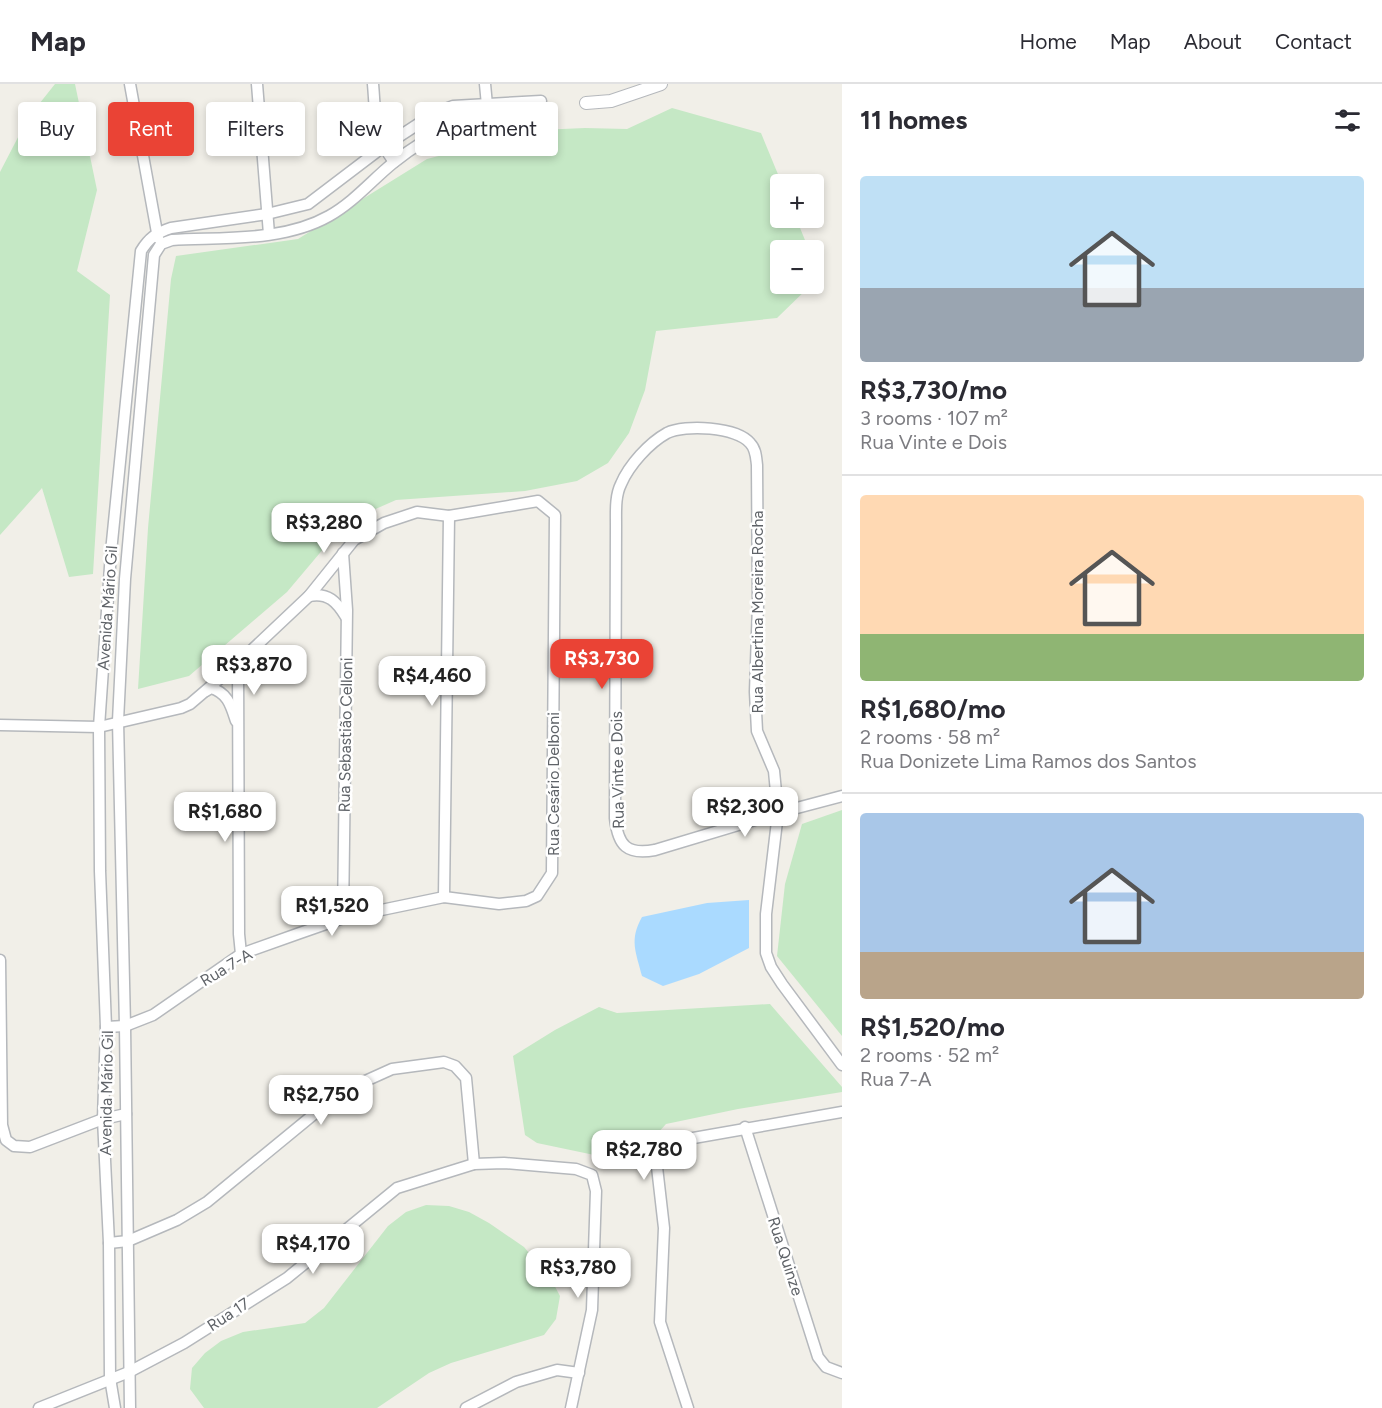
<!DOCTYPE html>
<meta charset="utf-8">
<style>
body{margin:0;font-family:Figtree,sans-serif;background:#f7f7f7;color:#2b2b33;height:100vh;display:flex;flex-direction:column;font-size:22px;white-space:nowrap}
*{box-sizing:border-box;margin:0}
p{font-size:20px;color:#7c7c81}
.icon{flex:none;width:33px;height:33px;fill:none;stroke:currentColor;stroke-width:2;stroke-linecap:round;stroke-linejoin:round}
.map{position:relative;flex:1;overflow:hidden}
.details{display:flex;flex-direction:column;background:#fff;width:540px}
.details>*{flex:none}
.hud{position:absolute;left:18px;top:18px;width:570px;height:54px;display:flex;gap:12px}
.tools{position:absolute;left:770px;top:90px;display:grid;gap:12px}
.tools a{display:grid;place-items:center;width:54px;height:54px;border-radius:6px;background:#fff;box-shadow:0 3px 9px #0003;font-size:30px}
.price{position:absolute;translate:-50% -51px;padding:0 14px;border-radius:12px;background:#fff;color:#222;font-size:20px;line-height:39px;filter:drop-shadow(0 2px 3px #0008)}
.price::after{content:'';position:absolute;left:50%;top:36px;width:18px;height:14px;margin-left:-9px;background:inherit;clip-path:polygon(0 0,100% 0,50% 100%)}
.price.current{background:#ea4335;color:#fff}
ul{padding:0;list-style:none}
li{display:grid;align-content:center;gap:12px;height:318px;padding:0 18px}
li+li{border-top:2px solid #e1e1e2}
li span{display:grid;place-items:center;height:186px;border-radius:6px;color:#555}
li>.icon{margin-inline-start:auto}
span .icon{width:108px;height:108px;fill:#fffc;stroke-width:1}
li b{font-size:26px}
h2{display:flex;justify-content:space-between;align-items:center;height:72px;padding:0 18px;font-size:26px}
.pill{padding:0 21px;border-radius:6px;background:#fff;box-shadow:0 3px 9px #0003;font-size:21px;line-height:54px}
.pill.current{background:#ea4335;color:#fff}
header{display:flex;align-items:center;gap:36px;box-sizing:border-box;height:84px;padding:0 30px;background:#fff;border-bottom:2px solid #e1e1e2}
header strong{font-size:28px}
nav{display:flex;gap:33px;margin-inline-start:auto;font-size:21px}
main{display:flex;flex:1;min-height:0}
.map>svg:first-child{display:block}
.green{fill:#c5e8c5}
.water{fill:#aadaff}
.lines{fill:none;stroke-linecap:round;stroke-linejoin:round}
.minor-casing{stroke:#b5b8bc;stroke-width:13}
.tertiary-casing{stroke:#b5b8bc;stroke-width:14}
.minor{stroke:#fff;stroke-width:10}
.tertiary{stroke:#fff;stroke-width:12}
.labels{text-anchor:middle;stroke-width:5;stroke-linejoin:round;paint-order:stroke}
.street-label{font-size:16px;fill:#5f6368;stroke:#fff}
</style>
<header>
<strong>Map</strong>
<nav><a>Home</a><a>Map</a><a>About</a><a>Contact</a></nav>
</header>
<main>
<div class="map">
<svg width="842" height="1324" viewBox="0 0 842 1324">
<rect width="100%" height="100%" fill="#f1efe8"/>
<g class="green">
<polygon points="55,0 75,0 97,106 77,187 110,211 93,490 69,493 42,404 0,451 0,88 28,34"/>
<polygon points="672,24 761,49 782,100 780,100 780,134 796,134 809,166 780,166 780,200 812,200 777,234 656,247 645,306 629,349 608,379 577,397 525,407 396,416 346,438 287,508 189,592 138,605 148,444 171,195 176,172 298,155 427,75 539,46 585,44 627,45"/>
<polygon points="842,726 842,952 777,872 785,800 802,740"/>
<polygon points="770,920 842,1003 842,1008 738,1025 666,1040 642,1067 632,1071 599,1072 537,1059 525,1051 513,972 555,946 599,923 617,929"/>
<polygon points="426,1121 449,1122 469,1128 489,1139 524,1163 551,1195 560,1212 556,1235 544,1251 451,1279 429,1289 377,1324 204,1324 190,1305 192,1284 205,1269 221,1257 243,1248 305,1239 324,1224 388,1142 406,1128"/>
</g>
<path class="water" d="M749,816V864L699,890L663,902L642,892C636,868 629,856 642,833L707,819Z"/>
<g class="lines">
<defs>
<g id="minor">
<polyline points="130,0 158,154"/>
<polyline points="257,0 269,150"/>
<path d="M373,0C376,34 373,49 394,78"/>
<polyline points="485,0 487,21 486,39"/>
<path d="M309,512C328,508 337,518 346,533"/>
<polyline points="238,579 239,850 241,870"/>
<path d="M206,607L211,604C228,609 231,622 236,637"/>
<polyline points="0,641 99,643 181,624 190,620 238,579 309,512 354,456 384,439 417,428 449,432 538,417 555,431 552,789 537,812 526,817 499,820 444,813 343,834 300,849 241,870 153,931 125,942 106,943"/>
<path d="M842,712L778,729L655,766C627,771 618,762 615,734L616,441C616,427 615,412 621,400C629,381 649,359 667,349C685,340 737,343 750,359C756,365 756,373 757,381L758,520L755,608L757,647L774,687L778,729L766,830V869L771,883L782,900L842,981"/>
<polyline points="444,813 449,432"/>
<polyline points="343,834 347,526 343,469"/>
<polyline points="0,876 2,1041 6,1056 14,1062 30,1063 103,1035 126,1030"/>
<polyline points="745,1043 818,1273 826,1283 842,1289"/>
<polyline points="109,1159 128,1157 177,1136 207,1118 341,1008 392,985 444,978 455,982 466,994 474,1080"/>
<polyline points="39,1324 129,1288 184,1259 287,1194 397,1104 474,1080 504,1079 576,1085 592,1091 596,1107 592,1226 571,1324"/>
<path d="M115,1324L110,1294L109,1159L103,1035L106,943L100,787L99,643L111,468L141,167C149,154 156,149 171,144L267,130L308,120L383,63L435,29L453,22L541,17"/>
<path d="M130,1324L125,942L118,637L125,495L154,171L161,160L172,156C223,153 283,158 329,132C354,118 372,96 393,79C409,66 436,48 456,41L540,37"/>
<polyline points="466,1324 516,1298 557,1286 579,1289"/>
<polyline points="688,1324 660,1238 664,1144 657,1083 660,1074 666,1066 672,1059 682,1056 842,1028"/>
</g>
<polyline id="tertiary" points="586,19 611,17 661,0"/>
</defs>
<use href="#minor" class="minor-casing"/>
<use href="#tertiary" class="tertiary-casing"/>
<use href="#minor" class="minor"/>
<use href="#tertiary" class="tertiary"/>
</g>
<g class="labels">
<g class="street-label">
<text transform="translate(107 524) rotate(-86)" y="6">Avenida Mário Gil</text>
<text transform="translate(757 528) rotate(-90)" y="6">Rua Albertina Moreira Rocha</text>
<text transform="translate(345 651) rotate(-89)" y="6">Rua Sebastião Celloni</text>
<text transform="translate(617 686) rotate(-91)" y="6">Rua Vinte e Dois</text>
<text transform="translate(553 700) rotate(-90)" y="6">Rua Cesário Delboni</text>
<text transform="translate(226 883) rotate(-31)" y="6">Rua 7-A</text>
<text transform="translate(106 1009) rotate(-89)" y="6">Avenida Mário Gil</text>
<text transform="translate(786 1172) rotate(72)" y="6">Rua Quinze</text>
<text transform="translate(228 1230) rotate(-33)" y="6">Rua 17</text>
</g>
</g>
</svg>
<div class="tools">
<a>+</a>
<a>−</a>
</div>
<b class="price" style="left:324px;top:470px">R$3,280</b>
<b class="price current" style="left:602px;top:606px">R$3,730</b>
<b class="price" style="left:254px;top:612px">R$3,870</b>
<b class="price" style="left:432px;top:623px">R$4,460</b>
<b class="price" style="left:745px;top:754px">R$2,300</b>
<b class="price" style="left:225px;top:759px">R$1,680</b>
<b class="price" style="left:332px;top:853px">R$1,520</b>
<b class="price" style="left:321px;top:1042px">R$2,750</b>
<b class="price" style="left:644px;top:1097px">R$2,780</b>
<b class="price" style="left:313px;top:1191px">R$4,170</b>
<b class="price" style="left:578px;top:1215px">R$3,780</b>
<div class="hud">
<a class="pill">Buy</a>
<a class="pill current">Rent</a>
<a class="pill">Filters</a>
<a class="pill">New</a>
<a class="pill">Apartment</a>
</div>
</div>
<section class="details">
<h2>11 homes<svg class="icon" aria-label="filters" viewBox="0 0 24 24"><path d="M4 7h16M4 17h16"/><circle cx="9" cy="7" r="2"/><circle cx="15" cy="17" r="2"/></svg></h2>
<ul>
<li><span style="background:linear-gradient(#bfe0f5 60%,#9aa5b1 0)"><svg class="icon" aria-label="home" viewBox="0 0 24 24"><path d="M3 11l9-7 9 7M6 9v11h12V9"/></svg></span><div><b>R$3,730/mo</b><p>3 rooms · 107 m²</p><p>Rua Vinte e Dois</p></div></li>
<li><span style="background:linear-gradient(#ffd9b3 75%,#8fb573 0)"><svg class="icon" aria-label="home" viewBox="0 0 24 24"><path d="M3 11l9-7 9 7M6 9v11h12V9"/></svg></span><div><b>R$1,680/mo</b><p>2 rooms · 58 m²</p><p>Rua Donizete Lima Ramos dos Santos</p></div></li>
<li><span style="background:linear-gradient(#a9c7e8 75%,#b9a48a 0)"><svg class="icon" aria-label="home" viewBox="0 0 24 24"><path d="M3 11l9-7 9 7M6 9v11h12V9"/></svg></span><div><b>R$1,520/mo</b><p>2 rooms · 52 m²</p><p>Rua 7-A</p></div></li>
</ul>
</section>
</main>
